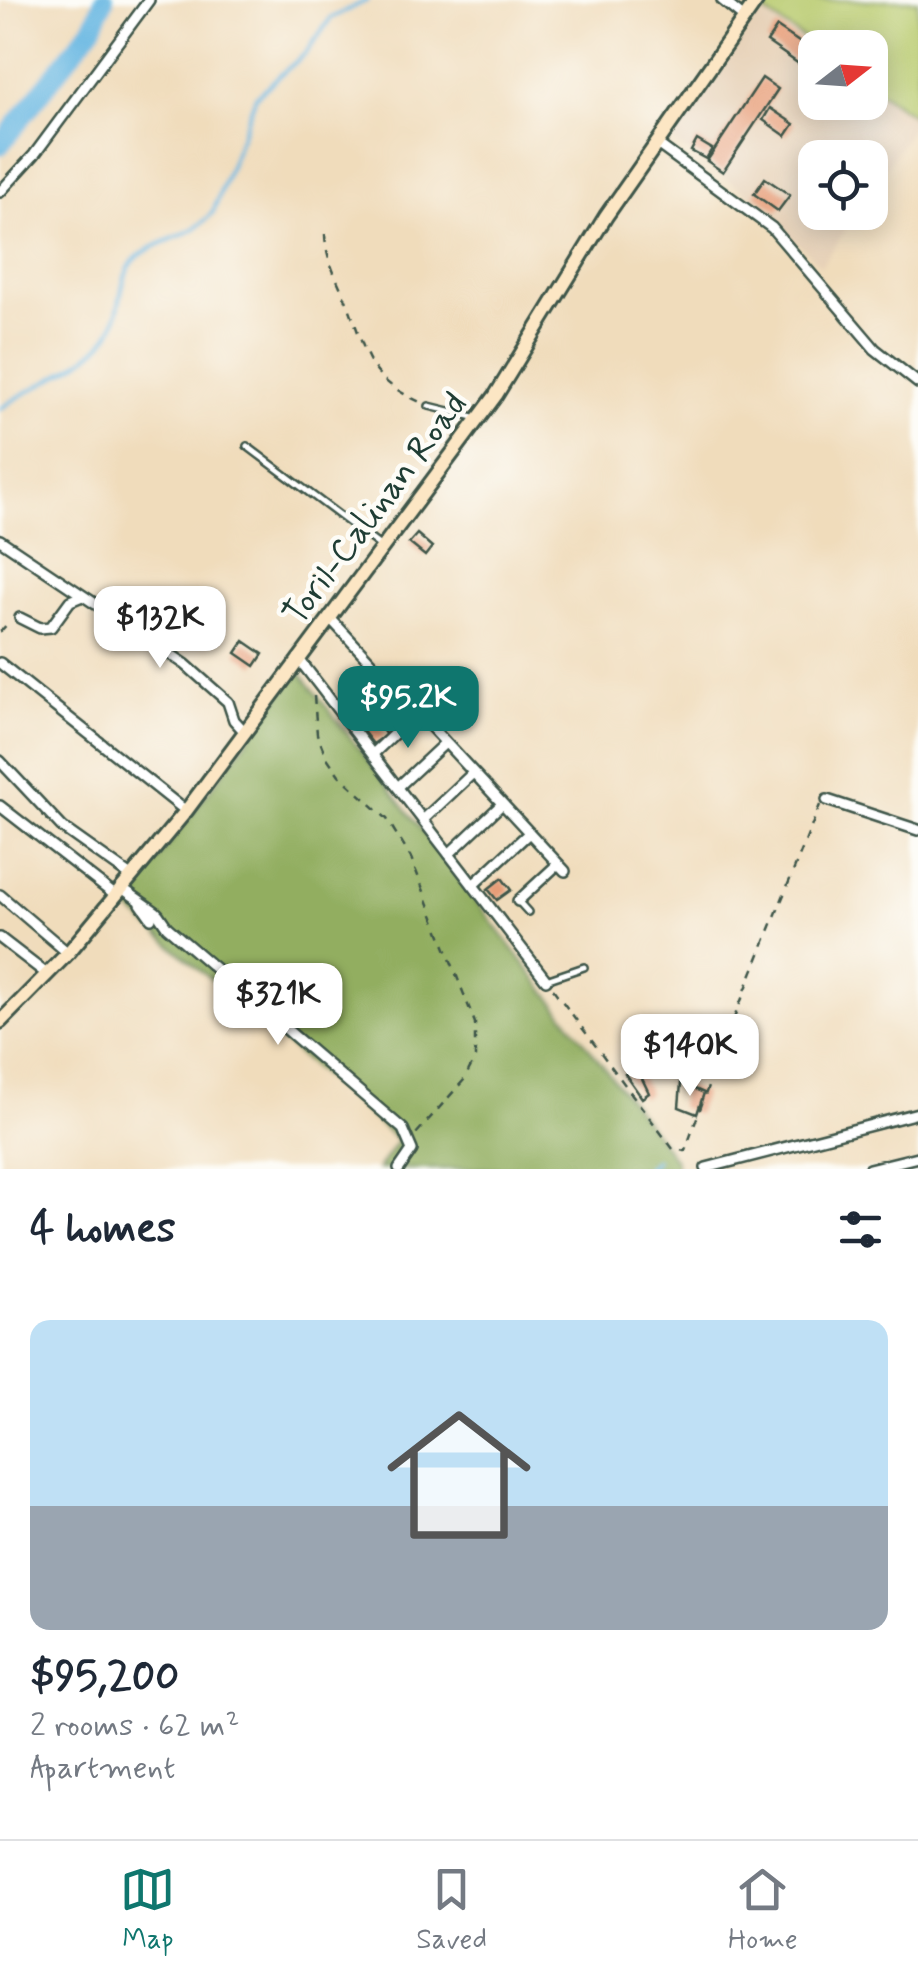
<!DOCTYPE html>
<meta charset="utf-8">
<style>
body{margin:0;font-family:Mynerve,sans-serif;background:#f6f6f7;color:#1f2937;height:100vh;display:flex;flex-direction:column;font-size:38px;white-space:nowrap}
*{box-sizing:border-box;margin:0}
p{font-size:32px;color:#747a83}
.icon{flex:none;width:55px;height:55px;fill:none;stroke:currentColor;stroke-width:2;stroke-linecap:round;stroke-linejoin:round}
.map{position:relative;height:1169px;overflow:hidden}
.sheet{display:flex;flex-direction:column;background:#fff;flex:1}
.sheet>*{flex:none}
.needle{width:65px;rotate:73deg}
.tools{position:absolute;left:798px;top:30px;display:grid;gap:20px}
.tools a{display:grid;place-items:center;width:90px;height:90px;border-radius:20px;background:#fff;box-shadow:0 5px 25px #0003;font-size:50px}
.price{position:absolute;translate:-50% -85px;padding:0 22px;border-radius:20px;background:#fff;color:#222;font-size:32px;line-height:65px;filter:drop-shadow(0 2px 5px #0008)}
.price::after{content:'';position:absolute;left:50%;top:60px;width:30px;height:22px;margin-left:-15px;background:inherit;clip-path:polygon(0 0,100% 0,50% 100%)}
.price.active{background:#0f766e;color:#fff}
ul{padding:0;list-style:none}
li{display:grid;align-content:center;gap:20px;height:530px;padding:0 30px}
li+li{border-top:2px solid #e0e1e3}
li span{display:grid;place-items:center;height:310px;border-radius:20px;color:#555}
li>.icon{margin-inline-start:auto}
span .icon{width:180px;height:180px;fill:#fffc;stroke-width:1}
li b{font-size:42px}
h2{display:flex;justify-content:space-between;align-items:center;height:120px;padding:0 30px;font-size:42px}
.tabs{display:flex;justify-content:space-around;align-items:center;height:140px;border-top:2px solid #e0e1e3;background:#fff;font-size:28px;color:#747a83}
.tabs a{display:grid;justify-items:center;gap:5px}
.tabs .active{color:#0f766e}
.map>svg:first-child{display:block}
.built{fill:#e6d0b6}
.green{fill:#b8ca6d;stroke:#6c8450;stroke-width:2.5}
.forest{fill:#92ae60;stroke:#58764a;stroke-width:2.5}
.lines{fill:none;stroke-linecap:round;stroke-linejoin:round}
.stream{stroke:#68b7e2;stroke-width:4}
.river{stroke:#68b7e2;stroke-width:20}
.building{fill:#e79d78}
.service-casing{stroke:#3e5548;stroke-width:10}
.minor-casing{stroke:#3e5548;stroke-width:14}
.secondary-casing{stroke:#3e5548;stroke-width:18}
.path{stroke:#3e5548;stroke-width:2.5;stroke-dasharray:8 8;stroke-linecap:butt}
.service{stroke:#fff;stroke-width:5}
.minor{stroke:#fff;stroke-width:9}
.secondary{stroke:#fce6c4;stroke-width:12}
.labels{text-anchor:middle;stroke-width:9;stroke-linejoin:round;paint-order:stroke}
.street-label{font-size:35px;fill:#1f3d34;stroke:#fdfcf7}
</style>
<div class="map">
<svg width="918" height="1169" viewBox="0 0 918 1169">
<rect width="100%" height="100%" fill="#fdfcf7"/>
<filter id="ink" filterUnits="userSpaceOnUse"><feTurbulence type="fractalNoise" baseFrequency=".01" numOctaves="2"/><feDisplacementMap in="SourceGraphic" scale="20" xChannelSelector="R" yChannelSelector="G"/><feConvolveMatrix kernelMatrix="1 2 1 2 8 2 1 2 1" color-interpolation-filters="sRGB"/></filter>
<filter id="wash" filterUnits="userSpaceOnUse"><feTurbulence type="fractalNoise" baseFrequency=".0048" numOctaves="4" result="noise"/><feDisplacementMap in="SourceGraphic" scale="40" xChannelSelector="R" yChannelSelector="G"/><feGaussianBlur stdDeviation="2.25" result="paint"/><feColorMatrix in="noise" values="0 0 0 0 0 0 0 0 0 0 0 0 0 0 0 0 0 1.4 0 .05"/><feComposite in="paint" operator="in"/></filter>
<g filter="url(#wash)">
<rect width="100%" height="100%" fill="#f0dcbb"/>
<polygon class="built" points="762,10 816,47 815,102 870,102 870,85 918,119 870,192 870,158 815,158 815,212 857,213 821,266 747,193 669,139"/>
<polygon class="green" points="770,0 918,0 918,119 870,85 870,48 816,47 762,10"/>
<polygon class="forest" points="299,671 674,1158 677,1169 378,1169 398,1140 124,905"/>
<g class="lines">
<g class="stream">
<path d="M0,409C32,385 79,371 105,340C125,318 115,272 140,255C164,237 192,238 213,212L256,96L306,53L331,18L368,0"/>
<polyline points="646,1169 656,1160"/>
</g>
<polyline class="river" points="0,145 93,26 104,0"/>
</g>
<g id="blocks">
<g class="building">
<polygon points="777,27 815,53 815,75 767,42"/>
<polygon points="762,78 778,89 723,172 707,161"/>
<polygon points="770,108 794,124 786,136 763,120"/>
<polygon points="697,140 712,149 706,159 691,151"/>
<polygon points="765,178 790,195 778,211 754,194"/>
<polygon points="417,534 432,547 425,556 409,543"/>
<polygon points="244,641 263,654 255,666 236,653"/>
<polygon points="354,693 386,735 373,744 341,703"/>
<polygon points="502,878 511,890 497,900 488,889"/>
<polygon points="636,1066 649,1093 642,1098 625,1074"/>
<polygon points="681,1083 704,1093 697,1114 679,1107"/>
</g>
</g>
</g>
<g filter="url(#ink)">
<use href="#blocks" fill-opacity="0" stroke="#3e5548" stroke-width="2.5"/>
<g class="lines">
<defs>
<g id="service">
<polyline points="429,406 478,418"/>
<polyline points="247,446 380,546"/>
<polyline points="518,901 528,912"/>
<polyline points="546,980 584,967"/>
</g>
<g id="minor">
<polyline points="722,0 743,17"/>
<polyline points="656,143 772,228 875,349 918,383"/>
<polyline points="0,192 34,155 149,0"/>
<polyline points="0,540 185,664 228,702 234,720 245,732"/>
<polyline points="329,617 565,871"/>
<polyline points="20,618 40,628 51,627 70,601 82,596"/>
<polyline points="298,658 546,980"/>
<polyline points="0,663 186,811"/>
<polyline points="373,754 417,712"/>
<polyline points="0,761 63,828 132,877"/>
<polyline points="398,787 445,743"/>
<polyline points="827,800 918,830"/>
<polyline points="0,806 116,896"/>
<polyline points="423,820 473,773"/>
<polyline points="449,854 502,804"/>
<polyline points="473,885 529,833"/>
<polyline points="122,888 156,912"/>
<polyline points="0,895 68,953"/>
<polyline points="518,901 558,864"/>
<polyline points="141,904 151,918"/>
<polyline points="158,914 167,927 403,1129 412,1150 399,1169"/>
<polyline points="0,938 48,975"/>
<polyline points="706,1168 918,1113"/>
<polyline points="869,1169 918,1157"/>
</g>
<polyline id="secondary" points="0,1022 68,953 186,811 496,395 606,216 757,0"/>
</defs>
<use href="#service" class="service-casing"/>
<use href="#minor" class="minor-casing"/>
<use href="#secondary" class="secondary-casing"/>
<g class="path">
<path d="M325,234C326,262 339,282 349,307C368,357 366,377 420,402"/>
<polyline points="0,632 10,621"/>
<polyline points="314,696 317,734 326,756 339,775 387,819 411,858 475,1023 475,1058 464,1080 415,1135"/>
<polyline points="553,989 673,1149 685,1151 722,1048 820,805"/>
</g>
<use href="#service" class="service"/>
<use href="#minor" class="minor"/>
<use href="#secondary" class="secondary"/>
</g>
</g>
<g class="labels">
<g class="street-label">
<text transform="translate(374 508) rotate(-53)" y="12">Toril-Calinan Road</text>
</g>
</g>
</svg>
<div class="tools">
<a><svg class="needle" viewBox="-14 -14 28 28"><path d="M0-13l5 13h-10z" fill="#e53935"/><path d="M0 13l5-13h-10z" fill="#747a83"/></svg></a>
<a><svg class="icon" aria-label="locate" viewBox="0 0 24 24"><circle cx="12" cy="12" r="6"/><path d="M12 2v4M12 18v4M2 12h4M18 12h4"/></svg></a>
</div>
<b class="price" style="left:160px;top:671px">$132K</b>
<b class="price active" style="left:408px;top:751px">$95.2K</b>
<b class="price" style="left:278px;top:1048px">$321K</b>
<b class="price" style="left:690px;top:1099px">$140K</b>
</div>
<section class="sheet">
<h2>4 homes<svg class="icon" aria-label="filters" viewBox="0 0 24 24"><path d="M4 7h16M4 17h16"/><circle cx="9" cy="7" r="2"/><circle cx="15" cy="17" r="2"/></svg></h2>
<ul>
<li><span style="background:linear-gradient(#bfe0f5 60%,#9aa5b1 0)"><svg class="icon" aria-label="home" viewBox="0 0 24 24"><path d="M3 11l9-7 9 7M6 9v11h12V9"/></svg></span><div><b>$95,200</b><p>2 rooms · 62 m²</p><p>Apartment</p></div></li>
</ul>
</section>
<nav class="tabs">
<a class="active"><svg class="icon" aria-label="map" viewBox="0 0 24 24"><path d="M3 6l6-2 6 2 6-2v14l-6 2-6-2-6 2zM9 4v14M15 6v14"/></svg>Map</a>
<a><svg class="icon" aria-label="saved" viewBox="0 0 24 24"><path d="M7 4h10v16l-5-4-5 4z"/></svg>Saved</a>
<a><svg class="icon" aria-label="home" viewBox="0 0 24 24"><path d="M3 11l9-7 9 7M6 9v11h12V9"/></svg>Home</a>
</nav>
